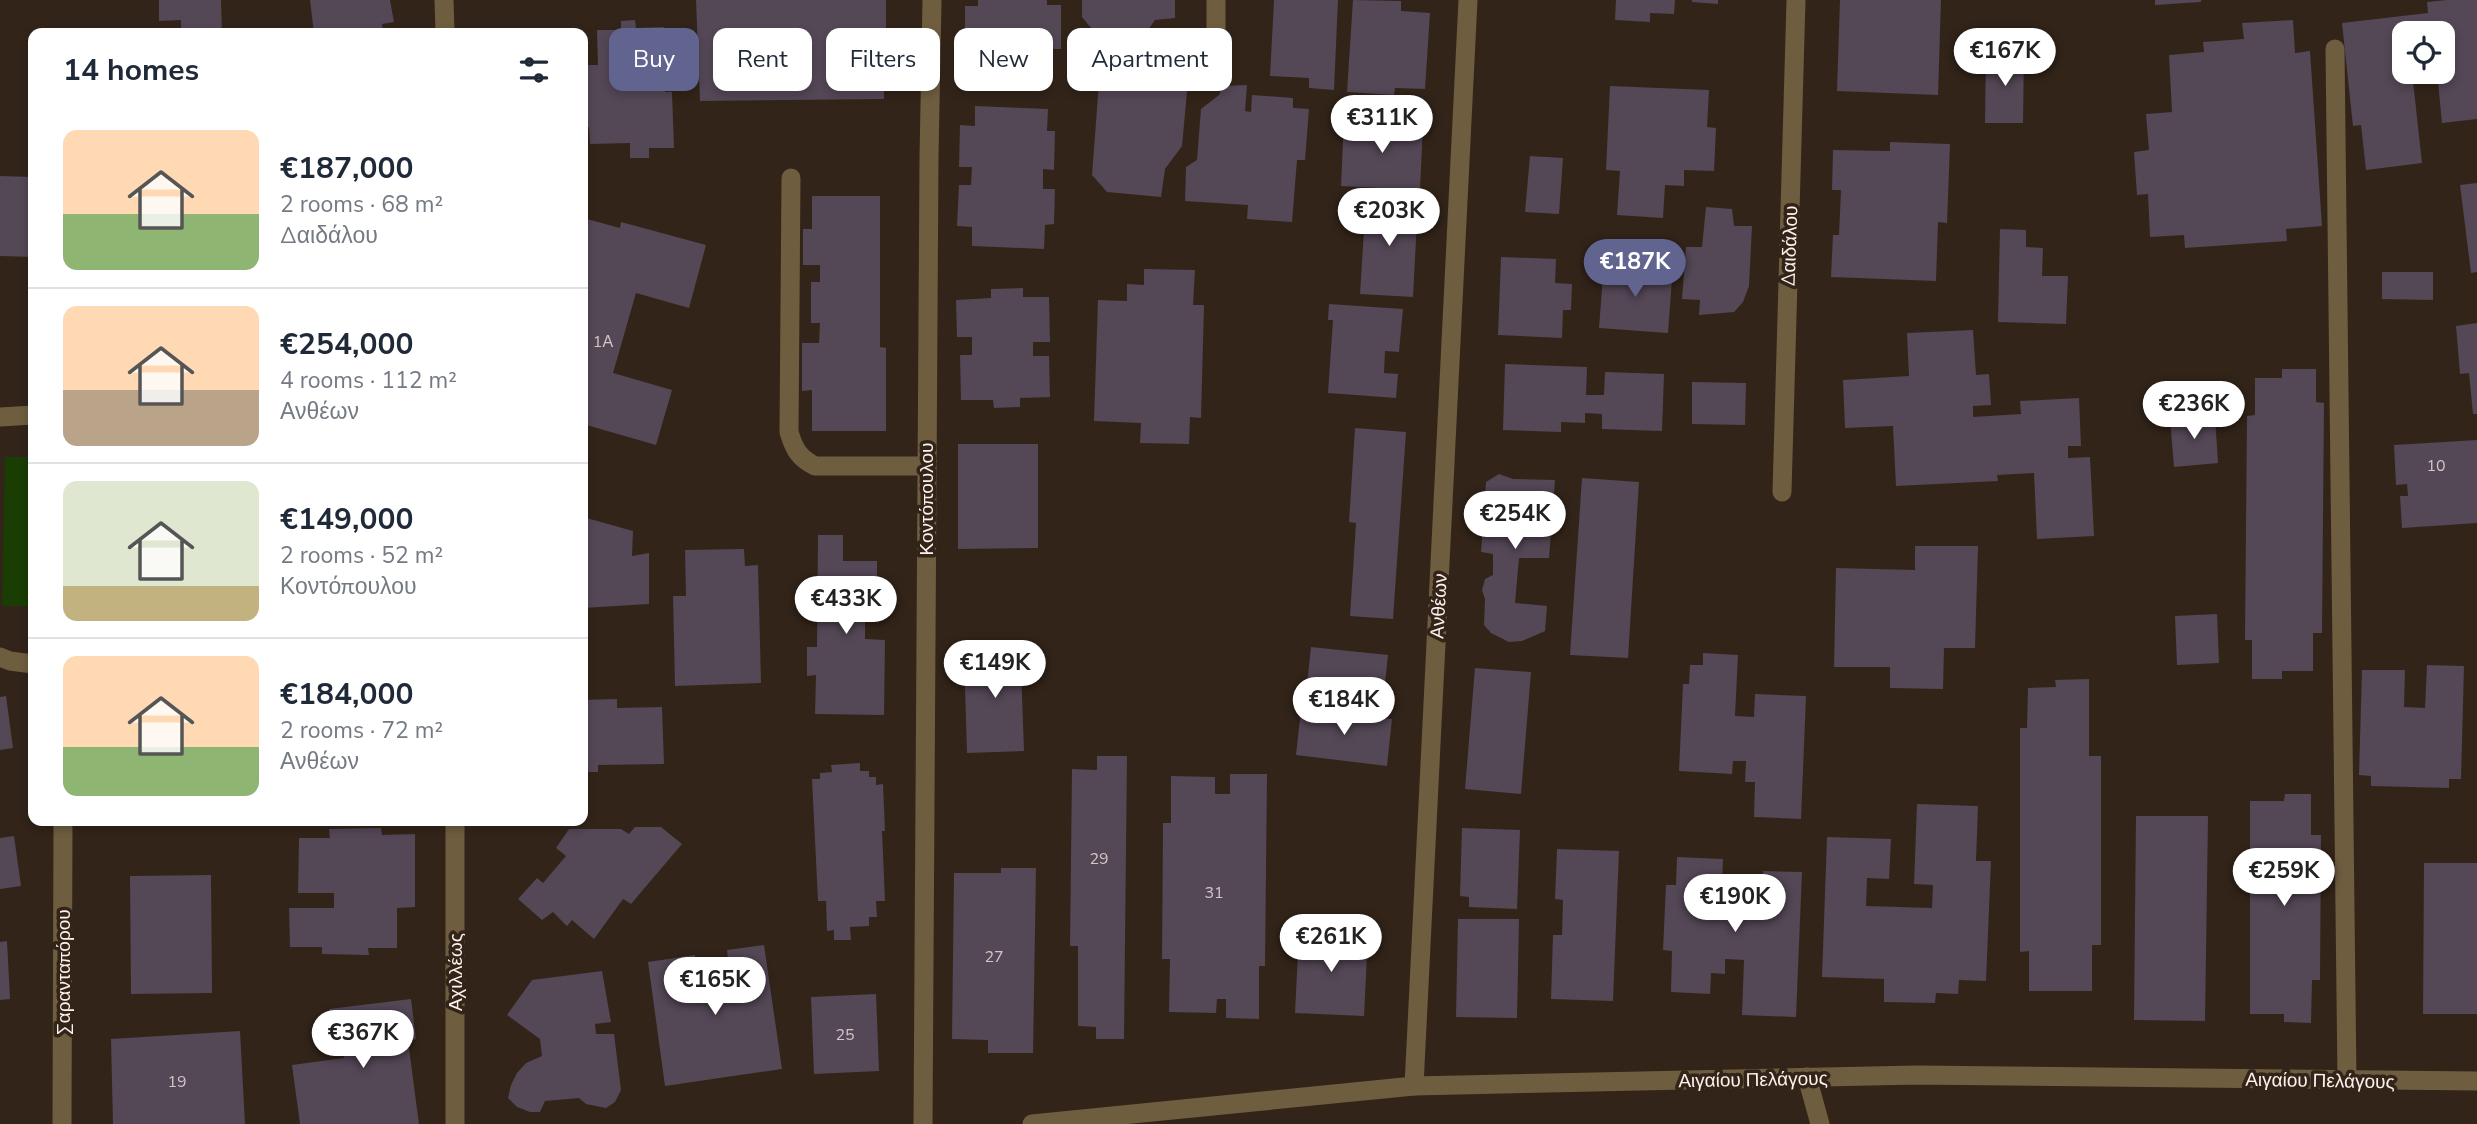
<!DOCTYPE html>
<meta charset="utf-8">
<style>
body{margin:0;font-family:"Nunito Sans",sans-serif;background:#f6f6f7;color:#1f2937;height:100vh;display:flex;flex-direction:column;font-size:26px;white-space:nowrap}
*{box-sizing:border-box;margin:0}
p{font-size:23px;color:#747a83}
.icon{flex:none;width:38px;height:38px;fill:none;stroke:currentColor;stroke-width:2;stroke-linecap:round;stroke-linejoin:round}
.map{position:relative;flex:1;overflow:hidden}
.drawer{position:absolute;left:28px;top:28px;width:560px;height:798px;display:flex;flex-direction:column;background:#fff;border-radius:14px;box-shadow:0 4px 10px #0003}
.drawer>*{flex:none}
.hud{position:absolute;left:609px;top:28px;width:665px;height:63px;display:flex;gap:14px}
.buttons{position:absolute;left:2392px;top:21px;display:grid;gap:14px}
.buttons a{display:grid;place-items:center;width:63px;height:63px;border-radius:14px;background:#fff;box-shadow:0 4px 10px #0003;font-size:35px}
.price{position:absolute;translate:-50% -60px;padding:0 16px;border-radius:24px;background:#fff;color:#222;font-size:23px;line-height:46px;filter:drop-shadow(0 2px 4px #0008)}
.price::after{content:'';position:absolute;left:50%;top:42px;width:21px;height:16px;margin-left:-10px;background:inherit;clip-path:polygon(0 0,100% 0,50% 100%)}
.price.active{background:#60648f;color:#fff}
ul{padding:0;list-style:none}
li{display:flex;align-items:center;gap:21px;height:175px;padding:0 35px}
li+li{border-top:2px solid #e0e1e3}
li span{display:grid;place-items:center;flex:none;width:196px;height:140px;border-radius:14px;color:#555}
li>.icon{margin-inline-start:auto}
span .icon{width:84px;height:84px;fill:#fffc;stroke-width:1}
li b{font-size:30px}
h2{display:flex;justify-content:space-between;align-items:center;height:84px;padding:0 35px;font-size:30px}
.tag{padding:0 24px;border-radius:14px;background:#fff;box-shadow:0 4px 10px #0003;font-size:24px;line-height:63px}
.tag.active{background:#60648f;color:#fff}
.map>svg:first-child{display:block}
.green{fill:#193d03}
.building{fill:#544756}
.lines{fill:none;stroke-linecap:round;stroke-linejoin:round}
.service{stroke:#6f5d40;stroke-width:19}
.pedestrian{stroke:#6f5d40;stroke-width:19}
.minor{stroke:#6f5d40;stroke-width:19}
.tertiary{stroke:#6f5d40;stroke-width:19}
.labels{text-anchor:middle;stroke-width:7;stroke-linejoin:round;paint-order:stroke}
.number-label{font-size:16px;fill:#d2c6c6}
.street-label{font-size:19px;fill:#fcf1eb;stroke:#322419}
</style>
<div class="map">
<svg width="2477" height="1124" viewBox="0 0 2477 1124">
<rect width="100%" height="100%" fill="#322419"/>
<polygon class="green" points="5,457 33,457 33,606 2,606"/>
<g class="building">
<polygon points="159,0 221,0 222,33 181,33 181,20 159,21"/>
<polygon points="310,0 390,0 394,22 382,24 383,33 314,33"/>
<polygon points="696,0 886,0 886,34 896,34 896,59 884,59 884,99 700,101"/>
<polygon points="978,0 1047,0 1047,5 1061,5 1061,49 1046,49 1046,60 985,60 986,47 965,47 965,6 978,6"/>
<polygon points="1082,0 1175,0 1175,18 1155,20 1143,37 1096,34 1082,17"/>
<polygon points="1274,0 1338,0 1334,90 1309,88 1309,78 1270,76"/>
<polygon points="1353,0 1401,1 1401,11 1430,13 1425,89 1395,88 1394,95 1347,92"/>
<polygon points="1616,0 1675,0 1674,14 1650,13 1650,22 1615,20"/>
<polygon points="1692,0 1718,0 1718,4 1692,2"/>
<polygon points="1840,0 1941,0 1938,95 1837,91"/>
<polygon points="2155,0 2201,0 2201,2 2155,5"/>
<polygon points="2447,0 2477,0 2477,119 2442,123 2437,72 2443,72 2443,33 2404,33 2404,72 2412,72 2422,163 2366,170 2361,125 2353,126 2342,23 2428,13 2427,2"/>
<polygon points="635,20 636,28 664,27 665,92 672,92 674,148 649,148 649,158 630,158 630,143 590,144 589,127 583,127 583,65 598,65 597,30 621,30 621,21"/>
<polygon points="2293,20 2295,53 2310,51 2322,226 2286,229 2287,241 2185,248 2184,235 2150,237 2148,194 2137,195 2134,152 2149,150 2146,114 2172,112 2169,55 2204,52 2203,42 2244,39 2242,23"/>
<polygon points="1986,52 2024,52 2023,123 1985,123"/>
<polygon points="1100,69 1189,70 1182,146 1165,169 1161,197 1107,192 1092,175"/>
<polygon points="1247,85 1245,111 1251,112 1252,95 1293,98 1293,108 1309,109 1305,160 1297,160 1292,222 1247,219 1248,205 1185,201 1186,167 1197,160 1201,109 1219,95 1223,86"/>
<polygon points="1610,86 1709,90 1707,127 1716,128 1714,171 1684,170 1684,186 1665,185 1663,218 1617,215 1620,171 1606,170"/>
<polygon points="975,106 1048,109 1047,131 1055,131 1054,170 1043,169 1043,189 1055,189 1054,224 1045,225 1044,249 972,246 972,227 957,226 959,185 971,185 972,167 959,167 960,125 975,126"/>
<polygon points="1344,119 1423,124 1420,190 1341,186"/>
<polygon points="1890,142 1950,144 1947,223 1938,222 1936,281 1831,277 1833,235 1839,235 1841,190 1832,190 1833,150 1890,151"/>
<polygon points="1530,156 1563,158 1559,214 1525,212"/>
<polygon points="0,176 33,177 33,257 0,256"/>
<polygon points="2477,183 2477,272 2471,273 2460,185"/>
<polygon points="812,196 880,196 880,347 886,348 886,431 812,431 812,390 802,391 802,343 819,343 820,323 811,323 811,282 820,282 820,265 803,265 803,229 812,229"/>
<polygon points="1366,199 1418,201 1413,297 1360,294"/>
<polygon points="1706,207 1732,209 1734,226 1752,226 1749,286 1743,302 1734,312 1699,315 1700,300 1682,299 1686,247 1702,247"/>
<polygon points="583,218 620,228 621,222 706,245 689,308 636,293 613,373 672,390 656,445 583,424"/>
<polygon points="2000,229 2026,230 2026,247 2043,248 2042,276 2068,276 2066,324 1998,322"/>
<polygon points="1501,257 1556,259 1555,283 1572,284 1571,310 1563,310 1562,338 1498,335"/>
<polygon points="1604,263 1658,267 1657,278 1672,279 1668,333 1599,328"/>
<polygon points="1144,269 1195,270 1193,305 1204,305 1201,418 1190,417 1189,444 1140,443 1141,423 1094,421 1098,300 1127,301 1127,284 1144,285"/>
<polygon points="2382,272 2433,272 2433,300 2382,299"/>
<polygon points="1023,288 1023,297 1049,297 1050,342 1033,342 1033,356 1049,356 1050,397 1020,398 1020,407 994,408 993,400 961,400 960,355 972,355 972,337 957,337 956,300 991,298 991,289"/>
<polygon points="1329,304 1403,309 1399,352 1385,351 1384,373 1398,374 1396,398 1328,393 1333,320 1328,320"/>
<polygon points="2477,323 2477,414 2473,414 2469,373 2460,374 2456,326"/>
<polygon points="1973,330 1976,375 1989,374 1991,405 1973,406 1973,417 2021,414 2020,401 2079,398 2081,446 2068,446 2068,458 2090,457 2094,536 2037,539 2034,473 1997,475 1998,481 1896,486 1893,426 1845,428 1843,380 1909,376 1907,333"/>
<polygon points="1505,364 1587,367 1586,395 1604,395 1605,372 1664,374 1662,431 1602,429 1602,414 1585,413 1585,423 1561,422 1561,432 1503,430"/>
<polygon points="2282,369 2316,369 2316,402 2324,403 2322,633 2313,633 2313,671 2282,671 2282,679 2252,679 2252,640 2245,640 2247,416 2255,415 2255,378 2282,378"/>
<polygon points="1692,382 1746,383 1745,425 1692,424"/>
<polygon points="2215,416 2218,463 2174,467 2170,419"/>
<polygon points="1355,428 1406,432 1393,619 1350,616 1356,523 1349,522"/>
<polygon points="2477,440 2477,523 2402,528 2400,496 2408,496 2407,484 2396,485 2394,445"/>
<polygon points="958,444 1038,444 1038,548 958,549"/>
<polygon points="1499,474 1513,479 1555,480 1549,558 1519,558 1515,603 1547,606 1545,631 1522,641 1509,642 1491,633 1484,625 1485,599 1482,590 1485,579 1493,575 1493,554 1481,552 1486,482"/>
<polygon points="1582,478 1639,482 1628,658 1570,655"/>
<polygon points="583,517 633,531 632,556 649,553 649,604 583,608"/>
<polygon points="818,535 843,535 843,561 877,561 877,615 865,616 865,639 885,640 884,715 815,714 816,675 807,676 807,647 817,647"/>
<polygon points="1915,546 1978,546 1975,648 1944,648 1943,689 1890,688 1890,667 1834,667 1836,568 1915,570"/>
<polygon points="744,549 745,566 758,565 761,683 675,686 673,596 686,596 685,550"/>
<polygon points="2217,614 2219,663 2177,665 2175,616"/>
<polygon points="1020,641 1024,751 967,753 964,655 993,653 993,642"/>
<polygon points="1311,647 1388,655 1383,702 1306,694"/>
<polygon points="1703,653 1738,655 1735,716 1754,717 1755,694 1806,696 1801,819 1754,817 1755,782 1745,782 1746,761 1733,761 1732,774 1679,771 1683,684 1689,684 1690,665 1703,665"/>
<polygon points="2427,665 2464,666 2461,779 2449,779 2449,788 2371,786 2371,776 2359,775 2362,670 2405,670 2404,707 2425,708"/>
<polygon points="1475,668 1531,672 1521,794 1465,789"/>
<polygon points="2089,679 2089,756 2101,756 2101,945 2092,945 2092,991 2029,991 2029,951 2020,952 2020,728 2027,728 2028,688 2056,687 2055,680"/>
<polygon points="6,696 13,748 0,750 0,697"/>
<polygon points="617,699 617,708 662,707 664,764 598,765 598,772 583,772 583,700"/>
<polygon points="1301,709 1392,719 1387,766 1296,755"/>
<polygon points="1097,756 1127,756 1124,1039 1096,1039 1096,1027 1078,1026 1078,946 1070,946 1072,769 1097,770"/>
<polygon points="860,763 860,771 869,771 869,777 876,777 876,785 883,784 885,831 882,831 885,901 876,901 877,917 869,917 869,926 850,927 851,940 834,940 834,930 827,931 826,901 818,901 812,779 820,779 820,773 832,772 831,765"/>
<polygon points="1230,774 1267,774 1265,966 1259,966 1259,1019 1226,1018 1226,999 1217,999 1216,1013 1169,1012 1170,959 1162,959 1163,823 1171,823 1171,776 1215,777 1215,794 1230,794"/>
<polygon points="2285,794 2311,794 2311,835 2321,835 2320,980 2312,980 2311,1023 2284,1022 2284,1014 2250,1014 2250,801 2284,801"/>
<polygon points="1917,804 1978,806 1976,861 1991,861 1986,981 1959,980 1958,994 1936,993 1935,1003 1884,1002 1884,979 1822,977 1827,837 1891,839 1889,879 1867,878 1866,906 1932,908 1933,885 1914,884"/>
<polygon points="2136,816 2208,816 2205,1021 2134,1020"/>
<polygon points="635,827 661,827 682,844 631,904 623,899 594,939 572,920 567,926 553,912 542,920 518,899 537,878 543,883 566,856 556,848 569,829 621,829 629,834"/>
<polygon points="381,828 382,835 415,834 415,907 397,908 397,948 368,948 369,955 322,954 322,947 290,947 289,908 334,908 334,893 298,893 299,838 330,838 329,829"/>
<polygon points="1462,828 1520,830 1517,909 1469,907 1469,897 1460,896"/>
<polygon points="14,836 21,886 0,889 0,838"/>
<polygon points="1557,849 1619,851 1613,1001 1551,999 1553,935 1562,935 1563,900 1555,899"/>
<polygon points="1677,857 1723,859 1722,886 1763,888 1763,871 1802,872 1796,1017 1742,1015 1744,960 1725,959 1725,974 1711,973 1710,994 1671,992 1672,951 1663,950 1666,885 1676,885"/>
<polygon points="2424,863 2477,863 2477,1014 2423,1014"/>
<polygon points="1001,868 1036,868 1033,1053 988,1053 988,1040 952,1039 954,873 1001,873"/>
<polygon points="211,875 212,993 131,994 130,876"/>
<polygon points="1458,919 1519,919 1517,1018 1456,1017"/>
<polygon points="1299,932 1368,935 1364,1016 1295,1013"/>
<polygon points="7,941 10,999 0,1000 0,942"/>
<polygon points="764,945 782,1069 665,1086 648,962 695,955 696,963 728,959 727,950"/>
<polygon points="602,971 611,1022 595,1024 596,1034 614,1034 621,1090 615,1102 606,1108 586,1104 579,1098 545,1101 540,1112 530,1112 517,1107 508,1098 511,1085 517,1073 526,1063 542,1056 540,1039 507,1015 532,980"/>
<polygon points="876,994 879,1071 814,1074 811,997"/>
<polygon points="411,999 416,1039 408,1041 419,1124 300,1124 292,1065 344,1058 342,1039 333,1040 329,1009"/>
<polygon points="240,1031 245,1124 113,1124 111,1039"/>
</g>
<g class="lines">
<g class="service">
<polyline points="2335,49 2347,1081"/>
<path d="M791,178L789,432C794,449 799,458 815,466H926"/>
<polyline points="1807,1077 1820,1124"/>
</g>
<polyline class="pedestrian" points="1216,69 1216,0"/>
<g class="minor">
<polyline points="444,0 445,33"/>
<polyline points="0,417 33,415"/>
<polyline points="1782,492 1796,0"/>
<polyline points="0,657 10,661 33,664"/>
<polyline points="455,821 455,1124"/>
<polyline points="1414,1086 1468,0"/>
<polyline points="62,1124 63,821"/>
<polyline points="923,1124 929,157 932,0"/>
</g>
<polyline class="tertiary" points="1032,1124 1414,1086 1917,1075 2477,1081"/>
</g>
<g class="labels">
<g class="number-label">
<text x="603" y="347">1Α</text>
<text x="2436" y="471">10</text>
<text x="1099" y="864">29</text>
<text x="1214" y="898">31</text>
<text x="994" y="962">27</text>
<text x="845" y="1040">25</text>
<text x="177" y="1087">19</text>
</g>
<g class="street-label">
<text transform="translate(1789 246) rotate(-88)" y="7">Δαιδάλου</text>
<text transform="translate(926 499) rotate(-90)" y="7">Κοντόπουλου</text>
<text transform="translate(1438 606) rotate(-87)" y="7">Ανθέων</text>
<text transform="translate(63 972) rotate(-90)" y="7">Σαρανταπόρου</text>
<text transform="translate(455 972) rotate(-90)" y="7">Αχιλλέως</text>
<text transform="translate(1753 1079) rotate(-1)" y="7">Αιγαίου Πελάγους</text>
<text transform="translate(2320 1080) rotate(1)" y="7">Αιγαίου Πελάγους</text>
</g>
</g>
</svg>
<div class="buttons">
<a><svg class="icon" aria-label="locate" viewBox="0 0 24 24"><circle cx="12" cy="12" r="6"/><path d="M12 2v4M12 18v4M2 12h4M18 12h4"/></svg></a>
</div>
<b class="price" style="left:2005px;top:88px">€167K</b>
<b class="price" style="left:1382px;top:155px">€311K</b>
<b class="price" style="left:1389px;top:248px">€203K</b>
<b class="price active" style="left:1635px;top:299px">€187K</b>
<b class="price" style="left:2194px;top:441px">€236K</b>
<b class="price" style="left:1515px;top:551px">€254K</b>
<b class="price" style="left:846px;top:636px">€433K</b>
<b class="price" style="left:995px;top:700px">€149K</b>
<b class="price" style="left:1344px;top:737px">€184K</b>
<b class="price" style="left:2284px;top:908px">€259K</b>
<b class="price" style="left:1735px;top:934px">€190K</b>
<b class="price" style="left:1331px;top:974px">€261K</b>
<b class="price" style="left:715px;top:1017px">€165K</b>
<b class="price" style="left:363px;top:1070px">€367K</b>
<div class="hud">
<a class="tag active">Buy</a>
<a class="tag">Rent</a>
<a class="tag">Filters</a>
<a class="tag">New</a>
<a class="tag">Apartment</a>
</div>
<section class="drawer">
<h2>14 homes<svg class="icon" aria-label="filters" viewBox="0 0 24 24"><path d="M4 7h16M4 17h16"/><circle cx="9" cy="7" r="2"/><circle cx="15" cy="17" r="2"/></svg></h2>
<ul>
<li><span style="background:linear-gradient(#ffd9b3 60%,#8fb573 0)"><svg class="icon" aria-label="home" viewBox="0 0 24 24"><path d="M3 11l9-7 9 7M6 9v11h12V9"/></svg></span><div><b>€187,000</b><p>2 rooms · 68 m²</p><p>Δαιδάλου</p></div></li>
<li><span style="background:linear-gradient(#ffd9b3 60%,#b9a48a 0)"><svg class="icon" aria-label="home" viewBox="0 0 24 24"><path d="M3 11l9-7 9 7M6 9v11h12V9"/></svg></span><div><b>€254,000</b><p>4 rooms · 112 m²</p><p>Ανθέων</p></div></li>
<li><span style="background:linear-gradient(#dfe7d0 75%,#c2b280 0)"><svg class="icon" aria-label="home" viewBox="0 0 24 24"><path d="M3 11l9-7 9 7M6 9v11h12V9"/></svg></span><div><b>€149,000</b><p>2 rooms · 52 m²</p><p>Κοντόπουλου</p></div></li>
<li><span style="background:linear-gradient(#ffd9b3 65%,#8fb573 0)"><svg class="icon" aria-label="home" viewBox="0 0 24 24"><path d="M3 11l9-7 9 7M6 9v11h12V9"/></svg></span><div><b>€184,000</b><p>2 rooms · 72 m²</p><p>Ανθέων</p></div></li>
</ul>
</section>
</div>
